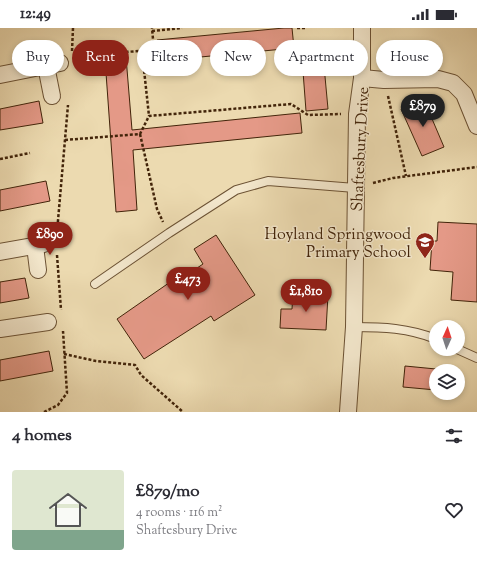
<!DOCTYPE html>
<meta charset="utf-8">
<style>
body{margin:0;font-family:"Sorts Mill Goudy",serif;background:#f7f7f7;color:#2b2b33;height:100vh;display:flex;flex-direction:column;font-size:15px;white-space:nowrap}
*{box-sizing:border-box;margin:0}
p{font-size:13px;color:#7c7c81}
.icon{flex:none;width:22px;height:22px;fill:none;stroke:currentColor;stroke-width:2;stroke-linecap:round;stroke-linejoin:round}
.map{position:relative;height:384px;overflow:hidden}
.drawer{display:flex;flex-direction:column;background:#fff;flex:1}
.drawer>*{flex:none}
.hud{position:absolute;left:12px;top:12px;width:453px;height:36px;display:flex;gap:8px}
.needle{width:26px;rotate:3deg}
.fabs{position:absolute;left:429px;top:292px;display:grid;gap:8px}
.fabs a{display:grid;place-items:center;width:36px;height:36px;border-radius:50%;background:#fff;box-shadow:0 2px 6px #0003;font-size:20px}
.price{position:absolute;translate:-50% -34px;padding:0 9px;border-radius:14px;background:#8f2418;color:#fff;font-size:13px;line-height:26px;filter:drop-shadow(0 1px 2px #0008)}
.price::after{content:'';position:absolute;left:50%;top:24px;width:12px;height:9px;margin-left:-6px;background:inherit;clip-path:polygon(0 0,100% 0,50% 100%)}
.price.selected{background:#222;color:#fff}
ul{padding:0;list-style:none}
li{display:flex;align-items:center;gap:12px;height:100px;padding:0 12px}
li span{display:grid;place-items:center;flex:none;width:112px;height:80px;border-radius:4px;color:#555}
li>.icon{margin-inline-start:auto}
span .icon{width:48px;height:48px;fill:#fffc;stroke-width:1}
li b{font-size:17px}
h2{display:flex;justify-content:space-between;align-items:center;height:48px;padding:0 12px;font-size:17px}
.chip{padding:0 14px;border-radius:18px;background:#fff;box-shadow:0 2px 6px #0003;font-size:14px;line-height:36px}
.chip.selected{background:#8f2418;color:#fff}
.status{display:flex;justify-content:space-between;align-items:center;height:28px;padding:0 20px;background:#fff;direction:ltr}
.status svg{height:11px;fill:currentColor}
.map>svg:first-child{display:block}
.building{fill:#e49987;stroke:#42240a}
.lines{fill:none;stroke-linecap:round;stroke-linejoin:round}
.lane-casing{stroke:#6c5234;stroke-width:10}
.street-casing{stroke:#6c5234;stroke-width:18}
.path{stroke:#42240a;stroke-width:2.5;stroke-dasharray:3 2;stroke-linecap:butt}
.lane{stroke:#f3e7cc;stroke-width:8}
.street{stroke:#f3e7cc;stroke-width:16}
.labels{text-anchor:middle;stroke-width:3;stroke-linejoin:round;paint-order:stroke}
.street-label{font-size:16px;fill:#42240a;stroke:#f3e7cc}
.poi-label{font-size:16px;fill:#42240a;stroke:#f3e7cc;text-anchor:end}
</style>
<div class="status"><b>12:49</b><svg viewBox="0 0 49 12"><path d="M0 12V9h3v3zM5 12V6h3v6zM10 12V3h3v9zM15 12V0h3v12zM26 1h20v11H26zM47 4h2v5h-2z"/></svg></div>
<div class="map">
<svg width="477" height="384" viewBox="0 0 477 384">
<rect width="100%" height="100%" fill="#ecdab0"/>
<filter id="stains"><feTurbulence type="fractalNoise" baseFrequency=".005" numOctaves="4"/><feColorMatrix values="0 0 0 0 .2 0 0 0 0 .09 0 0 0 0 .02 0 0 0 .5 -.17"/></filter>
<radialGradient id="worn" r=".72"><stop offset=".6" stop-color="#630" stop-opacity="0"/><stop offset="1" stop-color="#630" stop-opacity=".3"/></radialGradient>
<g class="building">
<polygon points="284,0 292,0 294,20 159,33 157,12"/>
<polygon points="322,16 328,81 306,83 301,17"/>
<polygon points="126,29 132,102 300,85 302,105 133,122 137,182 116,184 105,31"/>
<polygon points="424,72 444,119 422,128 401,81"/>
<polygon points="39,73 43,95 0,102 0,81"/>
<polygon points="46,153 50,173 0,183 0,162"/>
<polygon points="438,194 477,196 477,274 451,272 453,244 430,242 432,213 437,213"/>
<polygon points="216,207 255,267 214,293 211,288 144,331 117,291 176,250 178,253 203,236 194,221"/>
<polygon points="25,250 29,270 0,275 0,254"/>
<polygon points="293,266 328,267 326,302 280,300 281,281 292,281"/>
<polygon points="49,323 53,343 0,353 0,332"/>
<polygon points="405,338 436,341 436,362 403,359"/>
</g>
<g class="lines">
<defs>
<g id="lane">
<polyline points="95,256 169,205 236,162 268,153 355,160"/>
<path d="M354,299C383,299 408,300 436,311"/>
<polyline points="457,321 477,330"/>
</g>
<g id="street">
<polyline points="46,38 52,68"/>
<polyline points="0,47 60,35"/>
<polyline points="362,50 384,52 438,51 453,55 464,66 477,98"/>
<polyline points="35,218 38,242"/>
<polyline points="0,224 44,216"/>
<polyline points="0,301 48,294"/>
<polyline points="348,384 354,299 357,86 362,50 362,0"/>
</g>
</defs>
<use href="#lane" class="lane-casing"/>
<use href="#street" class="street-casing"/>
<g class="path">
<polyline points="297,0 306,0"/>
<polyline points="152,3 182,0"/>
<polyline points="72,23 73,0"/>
<polyline points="142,23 149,88"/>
<polyline points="76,29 82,27 154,22 152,0"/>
<polyline points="388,68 406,148"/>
<polyline points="140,106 157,181 163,194"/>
<polyline points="65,112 140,106 149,88 291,76 308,87 341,86"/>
<polyline points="0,131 30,125"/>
<polyline points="373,155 393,150 477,139"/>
<polyline points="57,204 68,77"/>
<polyline points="57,227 61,282"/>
<polyline points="64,326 96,333 135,337 141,347 183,384"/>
<polyline points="44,384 58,377 67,365 63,303"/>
</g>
<use href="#lane" class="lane"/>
<use href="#street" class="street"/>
</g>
<defs>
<symbol id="school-pin" viewBox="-11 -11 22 30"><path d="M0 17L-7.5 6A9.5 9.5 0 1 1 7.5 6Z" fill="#8f2418" stroke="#f3e7cc"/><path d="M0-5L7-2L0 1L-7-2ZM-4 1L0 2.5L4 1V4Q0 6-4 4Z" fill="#fff"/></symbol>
</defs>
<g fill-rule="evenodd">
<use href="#school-pin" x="414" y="203" width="22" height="30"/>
</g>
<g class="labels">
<g class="street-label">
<text transform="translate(359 121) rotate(-87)" y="6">Shaftesbury Drive</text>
</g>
<g class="poi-label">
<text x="411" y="211">Hoyland Springwood<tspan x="411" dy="18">Primary School</tspan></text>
</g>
</g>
<rect width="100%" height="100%" filter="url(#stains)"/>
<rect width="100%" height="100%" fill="url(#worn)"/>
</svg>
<div class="fabs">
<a><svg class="needle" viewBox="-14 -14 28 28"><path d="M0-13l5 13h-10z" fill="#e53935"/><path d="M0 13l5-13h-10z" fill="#7c7c81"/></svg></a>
<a><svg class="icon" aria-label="layers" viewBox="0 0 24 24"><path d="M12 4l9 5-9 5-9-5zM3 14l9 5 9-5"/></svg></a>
</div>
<b class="price selected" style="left:423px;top:100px">£879</b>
<b class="price" style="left:50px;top:228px">£890</b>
<b class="price" style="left:188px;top:273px">£473</b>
<b class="price" style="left:306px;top:285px">£1,810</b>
<div class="hud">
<a class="chip">Buy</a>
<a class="chip selected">Rent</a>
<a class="chip">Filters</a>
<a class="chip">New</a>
<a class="chip">Apartment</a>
<a class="chip">House</a>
</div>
</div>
<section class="drawer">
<h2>4 homes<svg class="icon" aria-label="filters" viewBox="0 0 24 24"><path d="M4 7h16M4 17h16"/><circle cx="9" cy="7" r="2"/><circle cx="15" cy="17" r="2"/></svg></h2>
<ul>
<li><span style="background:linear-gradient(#dfe7d0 75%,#7fa58c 0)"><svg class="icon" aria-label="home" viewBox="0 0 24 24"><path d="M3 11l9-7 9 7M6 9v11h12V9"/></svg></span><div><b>£879/mo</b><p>4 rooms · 116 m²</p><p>Shaftesbury Drive</p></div><svg class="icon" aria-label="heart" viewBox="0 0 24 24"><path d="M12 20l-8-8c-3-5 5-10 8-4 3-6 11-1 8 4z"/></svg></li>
</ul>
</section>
